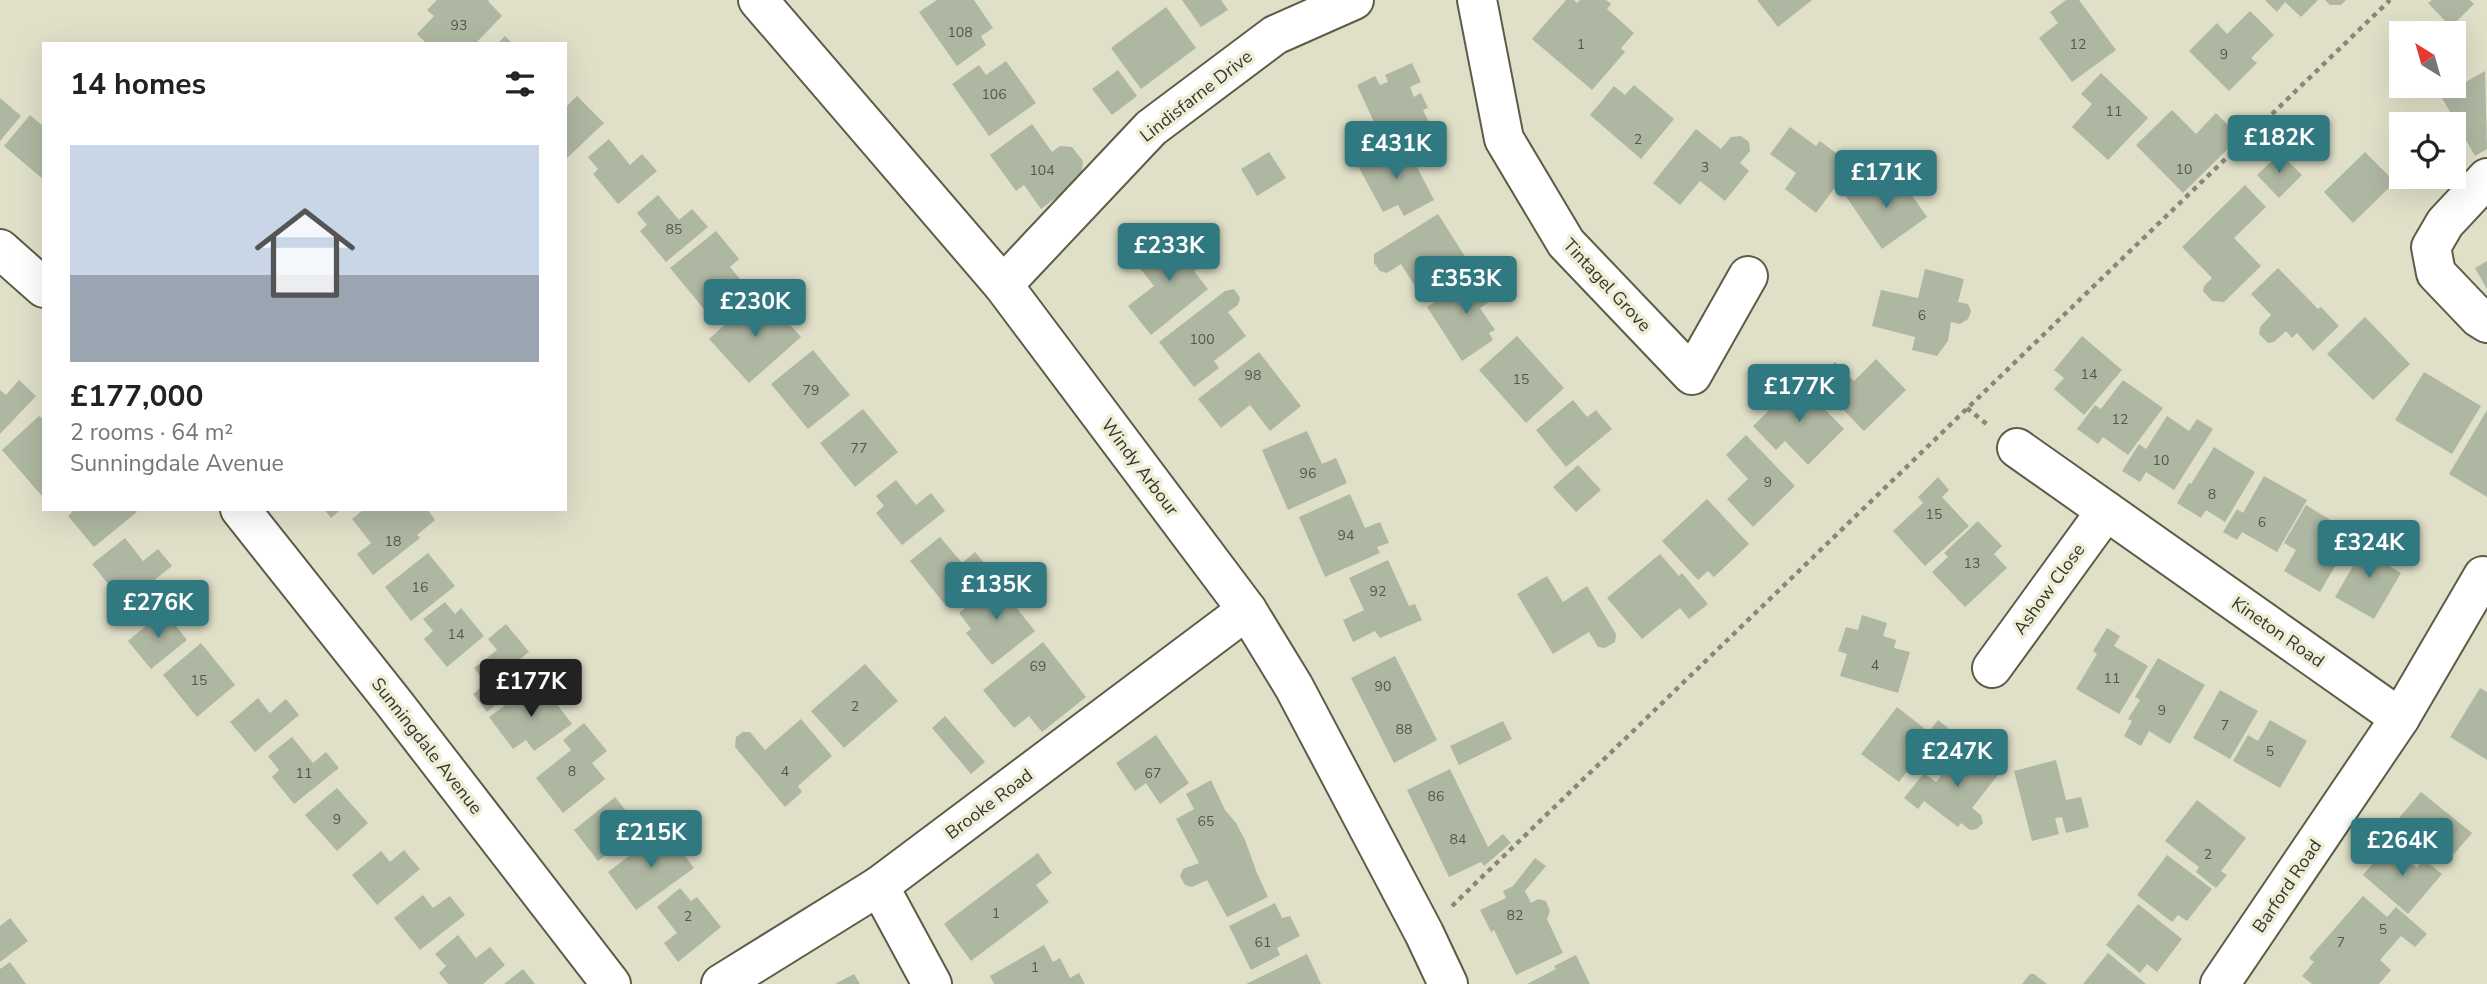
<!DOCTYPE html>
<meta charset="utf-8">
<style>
body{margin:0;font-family:"Nunito Sans",sans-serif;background:#f2f2f2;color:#222;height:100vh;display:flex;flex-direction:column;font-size:26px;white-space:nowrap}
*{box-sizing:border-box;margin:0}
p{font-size:23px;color:#767676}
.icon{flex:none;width:38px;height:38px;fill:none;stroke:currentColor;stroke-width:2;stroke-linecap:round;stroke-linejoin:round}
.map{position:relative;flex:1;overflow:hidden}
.sheet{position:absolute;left:42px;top:42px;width:525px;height:469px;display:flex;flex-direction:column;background:#fff;border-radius:0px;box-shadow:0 7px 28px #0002}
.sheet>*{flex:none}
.needle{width:46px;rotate:323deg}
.fabs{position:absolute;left:2389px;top:21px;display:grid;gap:14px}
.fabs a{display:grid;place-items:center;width:77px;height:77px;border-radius:0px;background:#fff;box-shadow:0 7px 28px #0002;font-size:35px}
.price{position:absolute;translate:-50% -60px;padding:0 16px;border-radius:7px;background:#317981;color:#fff;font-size:23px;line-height:46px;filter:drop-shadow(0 2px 4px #0008)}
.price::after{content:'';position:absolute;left:50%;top:42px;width:21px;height:16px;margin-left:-10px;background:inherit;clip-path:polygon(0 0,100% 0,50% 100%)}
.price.current{background:#222;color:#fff}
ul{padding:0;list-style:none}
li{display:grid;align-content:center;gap:14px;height:371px;padding:0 28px}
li+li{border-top:2px solid #e0e0e0}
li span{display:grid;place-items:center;height:217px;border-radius:0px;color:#555}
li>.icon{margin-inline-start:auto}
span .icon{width:126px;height:126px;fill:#fffc;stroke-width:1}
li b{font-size:30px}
h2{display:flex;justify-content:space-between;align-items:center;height:84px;padding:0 28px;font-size:30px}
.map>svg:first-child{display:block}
.building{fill:#aeb7a2}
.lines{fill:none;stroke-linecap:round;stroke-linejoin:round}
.street-casing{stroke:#5d5c48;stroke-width:42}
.secondary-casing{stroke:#5d5c48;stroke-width:42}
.path{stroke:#888878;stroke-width:4.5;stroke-dasharray:5 5;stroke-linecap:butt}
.street{stroke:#fff;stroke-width:38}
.secondary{stroke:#fff;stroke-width:38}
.labels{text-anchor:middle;stroke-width:7;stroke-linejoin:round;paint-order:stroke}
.number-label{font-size:14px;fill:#55574b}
.street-label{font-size:18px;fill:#37372e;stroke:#eeedd6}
</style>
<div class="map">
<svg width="2487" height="984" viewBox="0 0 2487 984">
<rect width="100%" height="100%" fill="#e0e0c9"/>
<g class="building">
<polygon points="437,0 489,0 488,1 502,16 475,44 427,44 417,34 434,16 427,10"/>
<polygon points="937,0 974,0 993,28 981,36 986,45 957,66 919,12"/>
<polygon points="1182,0 1221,0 1228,10 1201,27"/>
<polygon points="1566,0 1574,0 1577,3 1580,0 1606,0 1611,4 1607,9 1634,33 1621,48 1625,52 1592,90 1532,39"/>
<polygon points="1757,0 1812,0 1778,27"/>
<polygon points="2066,0 2079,0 2116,50 2072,82 2039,38 2058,23 2050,12"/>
<polygon points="2265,0 2318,0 2301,17 2285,2 2277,12"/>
<polygon points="2325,0 2346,0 2341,5 2330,5"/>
<polygon points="2432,0 2470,0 2474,4 2451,27 2428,3"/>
<polygon points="1166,7 1196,48 1141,89 1111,48"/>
<polygon points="2250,11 2274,35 2251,58 2257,63 2229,91 2189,51 2217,23 2227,34"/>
<polygon points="2432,22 2439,33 2411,33"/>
<polygon points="505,36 513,44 497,44"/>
<polygon points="2454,60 2462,75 2454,80"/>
<polygon points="1006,61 1036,103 989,136 952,84 979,65 986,75"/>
<polygon points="1412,63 1421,82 1410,87 1414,97 1421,93 1428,108 1423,110 1429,122 1383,142 1357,85 1375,76 1380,85 1388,82 1385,75"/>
<polygon points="1118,70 1137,96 1112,115 1092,89"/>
<polygon points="2485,71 2487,149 2475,156 2441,96"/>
<polygon points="2101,73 2148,118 2108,160 2072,127 2092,104 2081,94"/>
<polygon points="1634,85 1674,119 1641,159 1590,115 1614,86 1625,95"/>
<polygon points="2424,86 2443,86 2428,94"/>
<polygon points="577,96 604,123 565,160 565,108"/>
<polygon points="0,98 21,116 0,141"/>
<polygon points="2172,110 2196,134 2216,113 2240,137 2183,193 2136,145"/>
<polygon points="30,115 44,127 44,180 4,146"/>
<polygon points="1032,124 1052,152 1060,146 1072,147 1083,161 1081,179 1041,209 1024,185 1016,191 990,155"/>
<polygon points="1790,127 1816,146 1820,141 1852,165 1816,213 1785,189 1796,173 1770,154"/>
<polygon points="1696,129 1721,149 1731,137 1741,136 1749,142 1750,151 1740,163 1749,171 1725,201 1700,181 1680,205 1653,183"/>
<polygon points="609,139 630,165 642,154 657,171 618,204 593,174 598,169 588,157"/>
<polygon points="1404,142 1434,200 1404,216 1398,205 1383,212 1358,166"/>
<polygon points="1269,152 1286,178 1257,196 1241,169"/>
<polygon points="2365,152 2395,182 2353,223 2324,192"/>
<polygon points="2280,153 2302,175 2279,198 2257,175"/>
<polygon points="1871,177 1881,191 1900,178 1927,217 1882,249 1845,195"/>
<polygon points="2245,185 2266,207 2234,238 2261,266 2224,302 2212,301 2203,291 2204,286 2212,278 2182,247"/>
<polygon points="658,195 679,220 692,209 708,227 666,262 640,231 647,225 637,213"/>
<polygon points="1438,214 1471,266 1422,297 1401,264 1387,273 1380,271 1374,263 1374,254"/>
<polygon points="716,231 739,259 730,267 750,291 714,321 670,268"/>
<polygon points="1167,238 1180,254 1193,243 1202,244 1208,252 1208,260 1194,271 1208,289 1151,335 1128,306 1154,286 1136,263"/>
<polygon points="2487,261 2487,289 2475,268"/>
<polygon points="2278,268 2318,309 2321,307 2339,326 2313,351 2297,333 2292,338 2286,331 2274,342 2268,343 2259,334 2260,327 2271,315 2251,294"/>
<polygon points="1925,269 1964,279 1958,302 1968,304 1971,311 1968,319 1960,324 1951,322 1948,341 1937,356 1912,350 1915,337 1872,326 1881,290 1918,298"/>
<polygon points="1481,271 1498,296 1480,308 1495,330 1489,333 1493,340 1462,361 1427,307"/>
<polygon points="1234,289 1240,298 1238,305 1228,312 1246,336 1214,361 1219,368 1194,387 1159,342 1225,291"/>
<polygon points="757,296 772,314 777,310 801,337 749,383 709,339"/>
<polygon points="2365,317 2410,364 2373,400 2327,354"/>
<polygon points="1517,336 1564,388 1526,423 1479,370"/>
<polygon points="2082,336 2122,370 2084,415 2054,389 2064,378 2054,370"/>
<polygon points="813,350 850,395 808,429 771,384"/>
<polygon points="1259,352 1301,406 1270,431 1250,405 1221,428 1198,399"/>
<polygon points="1876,359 1906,390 1864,431 1815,381 1835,362 1854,381"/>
<polygon points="2424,372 2481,406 2452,454 2395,420"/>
<polygon points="19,380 36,396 0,434 0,390 6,395"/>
<polygon points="2123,380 2163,408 2128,455 2103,437 2098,444 2077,429 2095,405 2101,409"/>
<polygon points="1798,382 1844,429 1808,465 1785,441 1776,450 1753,426"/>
<polygon points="1573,400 1587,417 1596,410 1612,429 1566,467 1536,430"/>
<polygon points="863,409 898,452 855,487 820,443"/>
<polygon points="2487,410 2487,497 2449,474"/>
<polygon points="39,416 44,420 42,496 2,450"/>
<polygon points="2167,416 2189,431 2197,419 2213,429 2174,490 2146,472 2140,482 2122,471 2139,444 2146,449"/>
<polygon points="1307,431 1322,464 1336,458 1347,483 1288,510 1262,450"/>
<polygon points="1746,435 1795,486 1753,527 1727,499 1748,479 1726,455"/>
<polygon points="2214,447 2255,472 2225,522 2206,510 2201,518 2177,503 2189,483 2191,484"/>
<polygon points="1578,465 1601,490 1576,512 1553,487"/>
<polygon points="2264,476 2307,500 2277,552 2242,532 2237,540 2223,532 2237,509 2243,513"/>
<polygon points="1938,477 1949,490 1942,497 1969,526 1925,566 1893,531 1923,503 1918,497"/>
<polygon points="896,480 916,505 931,493 945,511 902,545 876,513 884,506 876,496"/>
<polygon points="1350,494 1365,528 1380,522 1389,543 1377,547 1380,553 1325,577 1299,517"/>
<polygon points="1707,499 1749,544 1714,577 1708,571 1698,580 1662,541"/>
<polygon points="2306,505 2332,521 2326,532 2348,544 2320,592 2284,571 2296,550 2284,543"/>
<polygon points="72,509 135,509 137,512 94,547 68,516 73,511"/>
<polygon points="324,509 341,509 331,518"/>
<polygon points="364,509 427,509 435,520 417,535 420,538 373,575 357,554 371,543 352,519"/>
<polygon points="1978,521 2002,546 1994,554 2007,568 1965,607 1932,572 1948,557 1944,553"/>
<polygon points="2373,532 2388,541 2378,559 2401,573 2374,619 2335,597"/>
<polygon points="940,537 962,563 975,552 991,571 947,607 910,561"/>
<polygon points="125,538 143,561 158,549 172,566 124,604 92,564"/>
<polygon points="428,553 455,586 411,621 385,587"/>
<polygon points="1660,554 1679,576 1682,573 1708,604 1689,619 1680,608 1642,639 1607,598"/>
<polygon points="1388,560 1409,606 1415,604 1422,620 1380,638 1375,631 1353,642 1343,620 1364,610 1349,578"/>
<polygon points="1547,576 1563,602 1587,586 1616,634 1615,642 1605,648 1598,647 1589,632 1553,654 1517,594"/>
<polygon points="1002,577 1022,602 1015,606 1035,631 992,665 966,633 971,629 959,613"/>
<polygon points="445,602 455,614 461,608 484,636 447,667 424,639 433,631 423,619"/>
<polygon points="164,611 187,640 151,669 128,641"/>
<polygon points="1862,615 1887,623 1883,636 1896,640 1894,648 1910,652 1898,693 1840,676 1847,654 1838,651 1846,627 1858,630"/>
<polygon points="506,624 529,652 515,663 528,679 487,712 473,694 486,683 474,668 497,650 488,639"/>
<polygon points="2107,628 2120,636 2114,646 2148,666 2119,714 2076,689 2097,654 2093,651"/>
<polygon points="1043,642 1086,697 1042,732 1029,716 1014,728 983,690"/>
<polygon points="201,643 235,685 197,717 163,675"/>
<polygon points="1395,656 1437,740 1394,763 1351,678"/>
<polygon points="2158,658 2205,685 2170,744 2149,731 2141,746 2124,736 2132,721 2128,719 2140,700 2135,697"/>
<polygon points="865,664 898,701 844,748 811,711"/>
<polygon points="537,682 548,696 550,695 572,724 534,751 526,740 513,749 489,717"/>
<polygon points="2480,688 2487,692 2487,760 2450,737"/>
<polygon points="2220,690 2258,711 2230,759 2193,738"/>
<polygon points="258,698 270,713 286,699 299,715 255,752 230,722"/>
<polygon points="1897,707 1929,732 1938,720 1953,732 1934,757 1924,749 1899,782 1861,754"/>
<polygon points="945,716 985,762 971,774 932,728"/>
<polygon points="801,719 832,756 798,786 802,792 785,807 735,747 736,737 743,732 750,732 765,750"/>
<polygon points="2270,720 2307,741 2280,788 2233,761 2248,735 2258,741"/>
<polygon points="1503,721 1512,739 1459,765 1450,746"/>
<polygon points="584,723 607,751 592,763 605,779 563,813 536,778 571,750 563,740"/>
<polygon points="1156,735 1189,783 1160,804 1146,783 1135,791 1116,763"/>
<polygon points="292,737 313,763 326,752 339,768 294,804 272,777 279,770 268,756"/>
<polygon points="1966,744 2001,771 1972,808 1981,815 1983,823 1977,829 1970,830 1961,823 1958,827 1924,801 1918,809 1904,798 1924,773 1936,782"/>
<polygon points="2056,760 2066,800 2081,797 2089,827 2066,833 2062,817 2055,818 2059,834 2032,841 2014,771"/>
<polygon points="1450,769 1488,847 1503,834 1511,843 1484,866 1481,862 1449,877 1407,790"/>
<polygon points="1211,780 1225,810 1236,823 1245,840 1257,873 1268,897 1227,917 1207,880 1192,887 1185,885 1180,876 1183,869 1199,863 1176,819 1194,809 1186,794"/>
<polygon points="337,788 368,823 337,851 305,815"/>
<polygon points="2421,792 2472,833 2454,854 2449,850 2439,861 2394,824"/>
<polygon points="615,797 640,829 598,861 574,830"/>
<polygon points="2197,800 2246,838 2221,871 2227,875 2216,888 2196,872 2199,867 2165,841"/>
<polygon points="665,829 694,868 636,910 608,872"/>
<polygon points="2389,844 2417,868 2424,859 2442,874 2408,914 2363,875"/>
<polygon points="404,850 420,869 377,905 352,875 381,851 390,862"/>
<polygon points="1038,853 1052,873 1036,885 1049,902 971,961 944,924"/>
<polygon points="2167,855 2212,889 2187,921 2178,915 2172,922 2137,895"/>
<polygon points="1535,858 1546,866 1525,891 1531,903 1538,899 1546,901 1550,911 1547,919 1563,953 1516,975 1494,930 1491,932 1480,910 1506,898 1503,891 1513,886"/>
<polygon points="680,888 691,901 697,897 721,927 678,962 664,943 677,933 657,907"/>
<polygon points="423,895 433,908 450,896 465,915 420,950 394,918"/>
<polygon points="2363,896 2387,917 2396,907 2427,934 2415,947 2401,936 2380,960 2391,970 2379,984 2312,984 2302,976 2314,962 2309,958"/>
<polygon points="1275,903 1282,918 1290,916 1300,936 1277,948 1280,955 1251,970 1229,926"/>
<polygon points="2138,904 2182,939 2157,972 2147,964 2140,973 2106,945"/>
<polygon points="10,918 28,941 0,962 0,926"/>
<polygon points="458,935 476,958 490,947 505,965 483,984 448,984 439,973 446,966 435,954"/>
<polygon points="1044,945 1053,962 1060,958 1070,978 1079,973 1085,984 994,984 990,976"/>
<polygon points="2108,953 2146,984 2083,984"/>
<polygon points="1307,954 1321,984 1246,984"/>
<polygon points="1576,955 1590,984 1527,984 1556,969 1554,966"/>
<polygon points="10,962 26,984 0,984 0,969"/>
<polygon points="523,969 535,984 504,984"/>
<polygon points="854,974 860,984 835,984"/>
<polygon points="2030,974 2034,974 2047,984 2022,984"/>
</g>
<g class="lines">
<defs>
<g id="street">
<polyline points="1477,0 1504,139 1566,243 1692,375 1748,276"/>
<polyline points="2487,178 2445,223 2431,247 2436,273 2479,318 2487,323"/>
<polyline points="0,249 44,288"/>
<polyline points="1003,285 1151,128 1275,35 1354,0"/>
<polyline points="2017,448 2400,718 2483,576 2487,579"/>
<polyline points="240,509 394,703 611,984"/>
<polyline points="1992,668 2106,511"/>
<polyline points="879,886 932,984"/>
<polyline points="721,984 879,886 1247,610"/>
<polyline points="2220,984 2400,718"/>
</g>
<polyline id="secondary" points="758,0 1003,285 1247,610 1294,687 1424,933 1448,984"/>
</defs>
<use href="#street" class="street-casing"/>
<use href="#secondary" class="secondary-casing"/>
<g class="path">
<polyline points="1967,408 1989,426"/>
<polyline points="1452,906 2390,0"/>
</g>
<use href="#street" class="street"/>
<use href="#secondary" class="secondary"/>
</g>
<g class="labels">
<g class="number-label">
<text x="459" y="30">93</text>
<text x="960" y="37">108</text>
<text x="1581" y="49">1</text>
<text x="2078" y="49">12</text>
<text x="2224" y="59">9</text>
<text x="994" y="99">106</text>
<text x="2114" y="116">11</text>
<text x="1638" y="144">2</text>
<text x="1705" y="172">3</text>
<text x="2184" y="174">10</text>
<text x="1042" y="175">104</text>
<text x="674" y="234">85</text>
<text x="1922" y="320">6</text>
<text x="1202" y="344">100</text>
<text x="2089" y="379">14</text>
<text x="1253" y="380">98</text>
<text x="1521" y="384">15</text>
<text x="811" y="395">79</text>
<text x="2120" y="424">12</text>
<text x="859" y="453">77</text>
<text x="2161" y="465">10</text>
<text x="1308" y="478">96</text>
<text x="1768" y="487">9</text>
<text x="2212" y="499">8</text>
<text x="1934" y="519">15</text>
<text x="2262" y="527">6</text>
<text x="1346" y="540">94</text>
<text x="393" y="546">18</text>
<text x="1972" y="568">13</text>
<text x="420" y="592">16</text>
<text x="1378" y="596">92</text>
<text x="456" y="639">14</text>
<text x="1875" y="670">4</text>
<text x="1038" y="671">69</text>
<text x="2112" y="683">11</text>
<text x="199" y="685">15</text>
<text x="1383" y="691">90</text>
<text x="855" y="711">2</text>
<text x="2162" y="715">9</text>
<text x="2225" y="730">7</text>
<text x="1404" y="734">88</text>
<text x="2270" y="756">5</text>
<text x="572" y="776">8</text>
<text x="785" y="776">4</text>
<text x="304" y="778">11</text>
<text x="1153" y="778">67</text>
<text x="1436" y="801">86</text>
<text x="337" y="824">9</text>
<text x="1206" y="826">65</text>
<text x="1458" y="844">84</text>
<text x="2208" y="859">2</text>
<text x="996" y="918">1</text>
<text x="1515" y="920">82</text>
<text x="688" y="921">2</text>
<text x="2383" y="934">5</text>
<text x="1263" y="947">61</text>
<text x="2341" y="947">7</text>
<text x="1035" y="972">1</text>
</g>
<g class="street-label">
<text transform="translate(1196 96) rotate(-38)" y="6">Lindisfarne Drive</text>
<text transform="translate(1607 285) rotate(47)" y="6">Tintagel Grove</text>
<text transform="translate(1140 467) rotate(53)" y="6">Windy Arbour</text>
<text transform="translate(2049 589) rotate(-54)" y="6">Ashow Close</text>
<text transform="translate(2278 632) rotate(35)" y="6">Kineton Road</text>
<text transform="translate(427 746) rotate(52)" y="6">Sunningdale Avenue</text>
<text transform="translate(989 804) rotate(-37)" y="6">Brooke Road</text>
<text transform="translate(2287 886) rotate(-56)" y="6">Barford Road</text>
</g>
</g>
</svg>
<div class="fabs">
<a><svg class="needle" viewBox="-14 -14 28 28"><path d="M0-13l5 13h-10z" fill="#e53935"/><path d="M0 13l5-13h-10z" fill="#767676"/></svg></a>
<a><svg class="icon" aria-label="locate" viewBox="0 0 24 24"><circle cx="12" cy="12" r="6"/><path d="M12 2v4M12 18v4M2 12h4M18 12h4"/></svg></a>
</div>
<b class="price" style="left:2279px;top:175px">£182K</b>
<b class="price" style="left:1396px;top:181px">£431K</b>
<b class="price" style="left:1886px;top:210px">£171K</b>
<b class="price" style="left:1169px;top:283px">£233K</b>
<b class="price" style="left:1466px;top:316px">£353K</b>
<b class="price" style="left:755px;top:339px">£230K</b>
<b class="price" style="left:1799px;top:424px">£177K</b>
<b class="price" style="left:2369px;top:580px">£324K</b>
<b class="price" style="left:996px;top:622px">£135K</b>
<b class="price" style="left:158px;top:640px">£276K</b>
<b class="price current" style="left:531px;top:719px">£177K</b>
<b class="price" style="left:1957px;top:789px">£247K</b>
<b class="price" style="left:651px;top:870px">£215K</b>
<b class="price" style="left:2402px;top:878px">£264K</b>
<section class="sheet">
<h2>14 homes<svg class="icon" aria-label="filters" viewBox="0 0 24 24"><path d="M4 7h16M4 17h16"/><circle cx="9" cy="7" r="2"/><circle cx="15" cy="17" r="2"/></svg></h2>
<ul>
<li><span style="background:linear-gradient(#c9d6e8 60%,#9aa5b1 0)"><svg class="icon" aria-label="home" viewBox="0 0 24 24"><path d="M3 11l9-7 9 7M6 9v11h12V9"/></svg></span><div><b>£177,000</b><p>2 rooms · 64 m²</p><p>Sunningdale Avenue</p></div></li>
</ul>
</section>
</div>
